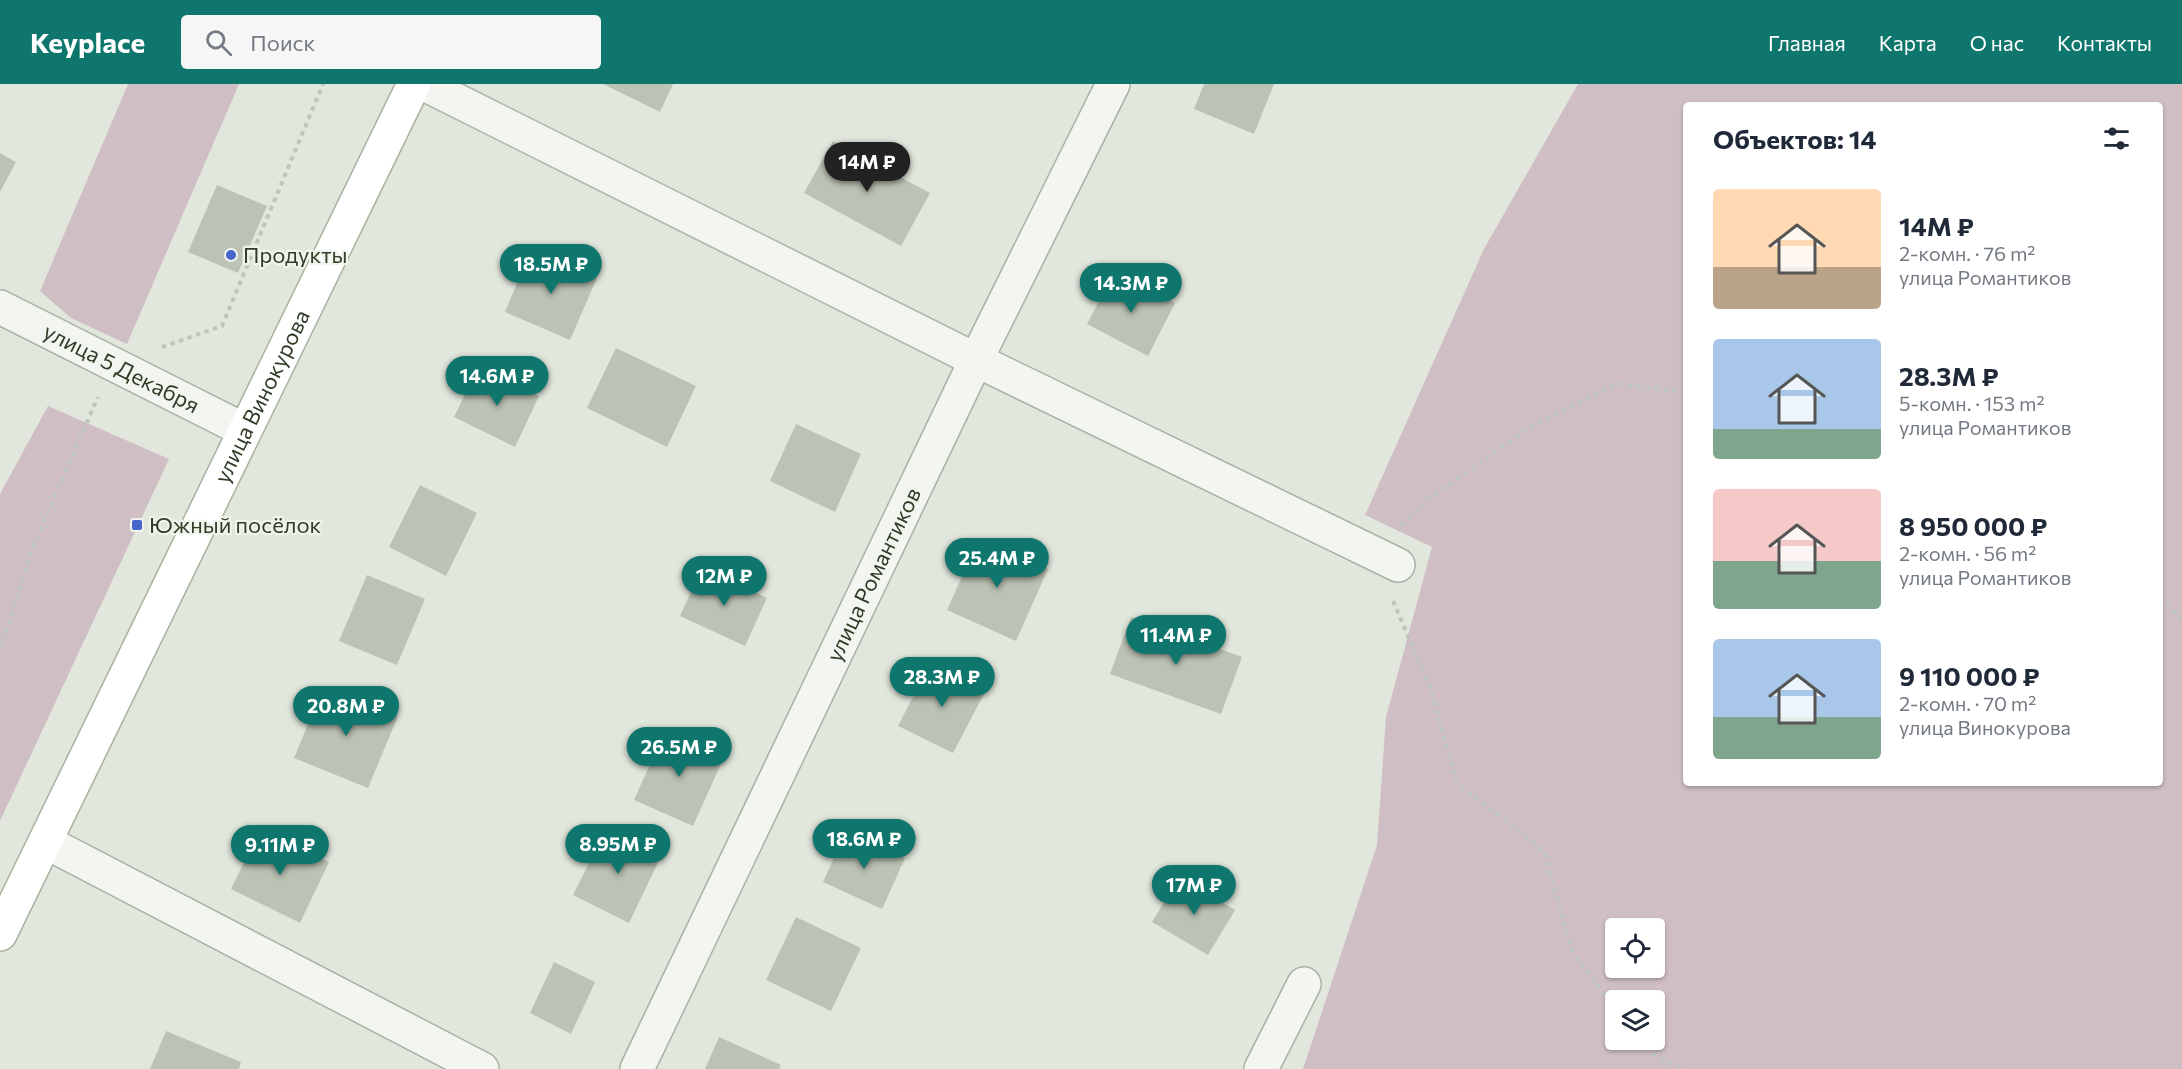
<!DOCTYPE html>
<html lang="ru">
<meta charset="utf-8">
<style>
body{margin:0;font-family:Commissioner,sans-serif;background:#f6f6f7;color:#1f2937;height:100vh;display:flex;flex-direction:column;font-size:22px;white-space:nowrap}
*{box-sizing:border-box;margin:0}
p{font-size:20px;color:#747a83}
.icon{flex:none;width:33px;height:33px;fill:none;stroke:currentColor;stroke-width:2;stroke-linecap:round;stroke-linejoin:round}
.map{position:relative;flex:1;overflow:hidden}
.sheet{position:absolute;left:1683px;top:18px;width:480px;height:684px;display:flex;flex-direction:column;background:#fff;border-radius:6px;box-shadow:0 2px 4px #0004}
.sheet>*{flex:none}
.controls{position:absolute;left:1605px;top:834px;display:grid;gap:12px}
.controls a{display:grid;place-items:center;width:60px;height:60px;border-radius:6px;background:#fff;box-shadow:0 2px 4px #0004;font-size:30px}
.price{position:absolute;translate:-50% -51px;padding:0 14px;border-radius:21px;background:#0f766e;color:#fff;font-size:20px;line-height:39px;filter:drop-shadow(0 2px 3px #0008)}
.price::after{content:'';position:absolute;left:50%;top:36px;width:18px;height:14px;margin-left:-9px;background:inherit;clip-path:polygon(0 0,100% 0,50% 100%)}
.price.current{background:#222;color:#fff}
ul{padding:0;list-style:none}
li{display:flex;align-items:center;gap:18px;height:150px;padding:0 30px}
li span{display:grid;place-items:center;flex:none;width:168px;height:120px;border-radius:6px;color:#555}
li>.icon{margin-inline-start:auto}
span .icon{width:72px;height:72px;fill:#fffc;stroke-width:1}
li b{font-size:26px}
h2{display:flex;justify-content:space-between;align-items:center;height:72px;padding:0 30px;font-size:26px}
header{display:flex;align-items:center;gap:36px;box-sizing:border-box;height:84px;padding:0 30px;background:#0f766e;color:#fff}
header strong{font-size:28px}
nav{display:flex;gap:33px;margin-inline-start:auto;font-size:21px}
.search{width:420px;height:54px;background:#f6f6f7;display:flex;align-items:center;gap:15px;box-sizing:border-box;padding:0 21px;border-radius:6px;color:#747a83;font-size:22px}
.map>svg:first-child{display:block}
.green{fill:#d0bec5;fill-rule:evenodd}
.building{fill:#bcc3b5}
.lines{fill:none;stroke-linecap:round;stroke-linejoin:round}
.minor-casing{stroke:#a9b1a3;stroke-width:36}
.major-casing{stroke:#a7b29d;stroke-width:36}
.path{stroke:#c0c5bc;stroke-width:4;stroke-dasharray:4.5 4.5;stroke-linecap:butt}
.minor{stroke:#f2f5f0;stroke-width:33}
.major{stroke:#fff;stroke-width:33}
.poi-dot{fill:#4466ca;stroke:#f1f4ec;stroke-width:2}
.labels{text-anchor:middle;stroke-width:4.5;stroke-linejoin:round;paint-order:stroke}
.poi-label{font-size:22px;fill:#313d27;stroke:#f1f4ec;text-anchor:start}
.street-label{font-size:22px;fill:#313d27;stroke:#f1f4ec}
</style>
<header>
<strong>Keyplace</strong>
<div class="search"><svg class="icon" aria-label="search" viewBox="0 0 24 24"><circle cx="10" cy="10" r="6"/><path d="M15 15l6 6"/></svg>Поиск</div>
<nav><a>Главная</a><a>Карта</a><a>О нас</a><a>Контакты</a></nav>
</header>
<div class="map">
<svg width="2182" height="985" viewBox="0 0 2182 985">
<rect width="100%" height="100%" fill="#e2e7dd"/>
<g class="green">
<polygon points="128,0 239,0 127,260 71,234 40,207"/>
<path d="M1578,0H2182V985H1303L1377,761L1386,633L1432,463L1365,431L1484,165ZM1686,21H2160V699H1686ZM1616,844H1654V884H1616ZM1616,916H1654V956H1616Z"/>
<polygon points="48,322 169,375 0,737 0,410"/>
</g>
<g class="building">
<polygon points="603,0 673,0 660,28"/>
<polygon points="1204,0 1274,0 1254,50 1194,25"/>
<polygon points="833,57 930,109 901,162 804,109"/>
<polygon points="0,69 16,78 0,108"/>
<polygon points="217,101 267,122 238,189 188,168"/>
<polygon points="531,166 597,194 570,256 505,228"/>
<polygon points="1115,187 1175,219 1148,272 1087,240"/>
<polygon points="616,264 696,302 667,363 587,324"/>
<polygon points="479,282 539,312 515,363 454,333"/>
<polygon points="796,340 861,370 835,428 770,397"/>
<polygon points="420,401 477,429 446,492 389,463"/>
<polygon points="979,454 1048,485 1016,557 947,526"/>
<polygon points="702,484 767,514 745,562 680,532"/>
<polygon points="367,491 425,515 397,581 339,557"/>
<polygon points="1131,533 1242,573 1221,630 1110,590"/>
<polygon points="931,578 986,606 953,669 898,642"/>
<polygon points="324,602 398,632 368,704 294,674"/>
<polygon points="665,647 724,673 693,742 634,716"/>
<polygon points="607,743 662,770 629,839 573,811"/>
<polygon points="260,745 329,778 300,839 231,805"/>
<polygon points="846,747 905,774 882,825 823,798"/>
<polygon points="1180,792 1235,826 1208,871 1152,838"/>
<polygon points="796,833 861,864 831,927 766,896"/>
<polygon points="554,878 595,898 571,950 530,929"/>
<polygon points="166,947 241,978 239,985 150,985"/>
<polygon points="719,953 781,981 779,985 705,985"/>
</g>
<g class="lines">
<defs>
<g id="minor">
<polyline points="424,0 976,276 1398,481"/>
<path id="s1" d="M0,223L244,346"/>
<polyline points="46,758 482,985"/>
<path id="s2" d="M637,985L976,276L1113,0"/>
<polyline points="1261,985 1304,900"/>
</g>
<g id="major">
<path id="s3" d="M0,850L414,0"/>
</g>
</defs>
<use href="#minor" class="minor-casing"/>
<use href="#major" class="major-casing"/>
<g class="path">
<polyline points="162,263 222,242 323,0"/>
<polyline points="1401,441 1431,413 1529,344 1616,300 1686,308"/>
<polyline points="2160,514 2182,535"/>
<polyline points="1393,517 1430,603 1457,699 1544,767 1573,870 1616,923"/>
<polyline points="0,566 31,467 98,313"/>
<polyline points="1641,956 1651,969 1682,985"/>
</g>
<use href="#minor" class="minor"/>
<use href="#major" class="major"/>
</g>
<g class="poi-dot">
<circle cx="231" cy="171" r="6"/>
<rect x="131" y="435" width="12" height="12" rx="3"/>
</g>
<g class="labels">
<g class="poi-label">
<text x="243" y="179">Продукты</text>
<text x="149" y="449">Южный посёлок</text>
</g>
<g class="street-label">
<text dy="8" stroke="none"><textPath href="#s1" startOffset="136">улица 5 Декабря</textPath></text>
<text dy="8" stroke="none"><textPath href="#s3" startOffset="598">улица Винокурова</textPath></text>
<text dy="8" stroke="none"><textPath href="#s2" startOffset="548">улица Романтиков</textPath></text>
</g>
</g>
</svg>
<div class="controls">
<a><svg class="icon" aria-label="locate" viewBox="0 0 24 24"><circle cx="12" cy="12" r="6"/><path d="M12 2v4M12 18v4M2 12h4M18 12h4"/></svg></a>
<a><svg class="icon" aria-label="layers" viewBox="0 0 24 24"><path d="M12 4l9 5-9 5-9-5zM3 14l9 5 9-5"/></svg></a>
</div>
<b class="price current" style="left:867px;top:109px">14M ₽</b>
<b class="price" style="left:551px;top:211px">18.5M ₽</b>
<b class="price" style="left:1131px;top:230px">14.3M ₽</b>
<b class="price" style="left:497px;top:323px">14.6M ₽</b>
<b class="price" style="left:997px;top:505px">25.4M ₽</b>
<b class="price" style="left:724px;top:523px">12M ₽</b>
<b class="price" style="left:1176px;top:582px">11.4M ₽</b>
<b class="price" style="left:942px;top:624px">28.3M ₽</b>
<b class="price" style="left:346px;top:653px">20.8M ₽</b>
<b class="price" style="left:679px;top:694px">26.5M ₽</b>
<b class="price" style="left:864px;top:786px">18.6M ₽</b>
<b class="price" style="left:618px;top:791px">8.95M ₽</b>
<b class="price" style="left:280px;top:792px">9.11M ₽</b>
<b class="price" style="left:1194px;top:832px">17M ₽</b>
<section class="sheet">
<h2>Объектов: 14<svg class="icon" aria-label="filters" viewBox="0 0 24 24"><path d="M4 7h16M4 17h16"/><circle cx="9" cy="7" r="2"/><circle cx="15" cy="17" r="2"/></svg></h2>
<ul>
<li><span style="background:linear-gradient(#ffd9b3 65%,#b9a48a 0)"><svg class="icon" aria-label="home" viewBox="0 0 24 24"><path d="M3 11l9-7 9 7M6 9v11h12V9"/></svg></span><div><b>14M ₽</b><p>2-комн. · 76 m²</p><p>улица Романтиков</p></div></li>
<li><span style="background:linear-gradient(#a9c7e8 75%,#7fa58c 0)"><svg class="icon" aria-label="home" viewBox="0 0 24 24"><path d="M3 11l9-7 9 7M6 9v11h12V9"/></svg></span><div><b>28.3M ₽</b><p>5-комн. · 153 m²</p><p>улица Романтиков</p></div></li>
<li><span style="background:linear-gradient(#f6c9c9 60%,#7fa58c 0)"><svg class="icon" aria-label="home" viewBox="0 0 24 24"><path d="M3 11l9-7 9 7M6 9v11h12V9"/></svg></span><div><b>8 950 000 ₽</b><p>2-комн. · 56 m²</p><p>улица Романтиков</p></div></li>
<li><span style="background:linear-gradient(#a9c7e8 65%,#7fa58c 0)"><svg class="icon" aria-label="home" viewBox="0 0 24 24"><path d="M3 11l9-7 9 7M6 9v11h12V9"/></svg></span><div><b>9 110 000 ₽</b><p>2-комн. · 70 m²</p><p>улица Винокурова</p></div></li>
</ul>
</section>
</div>
